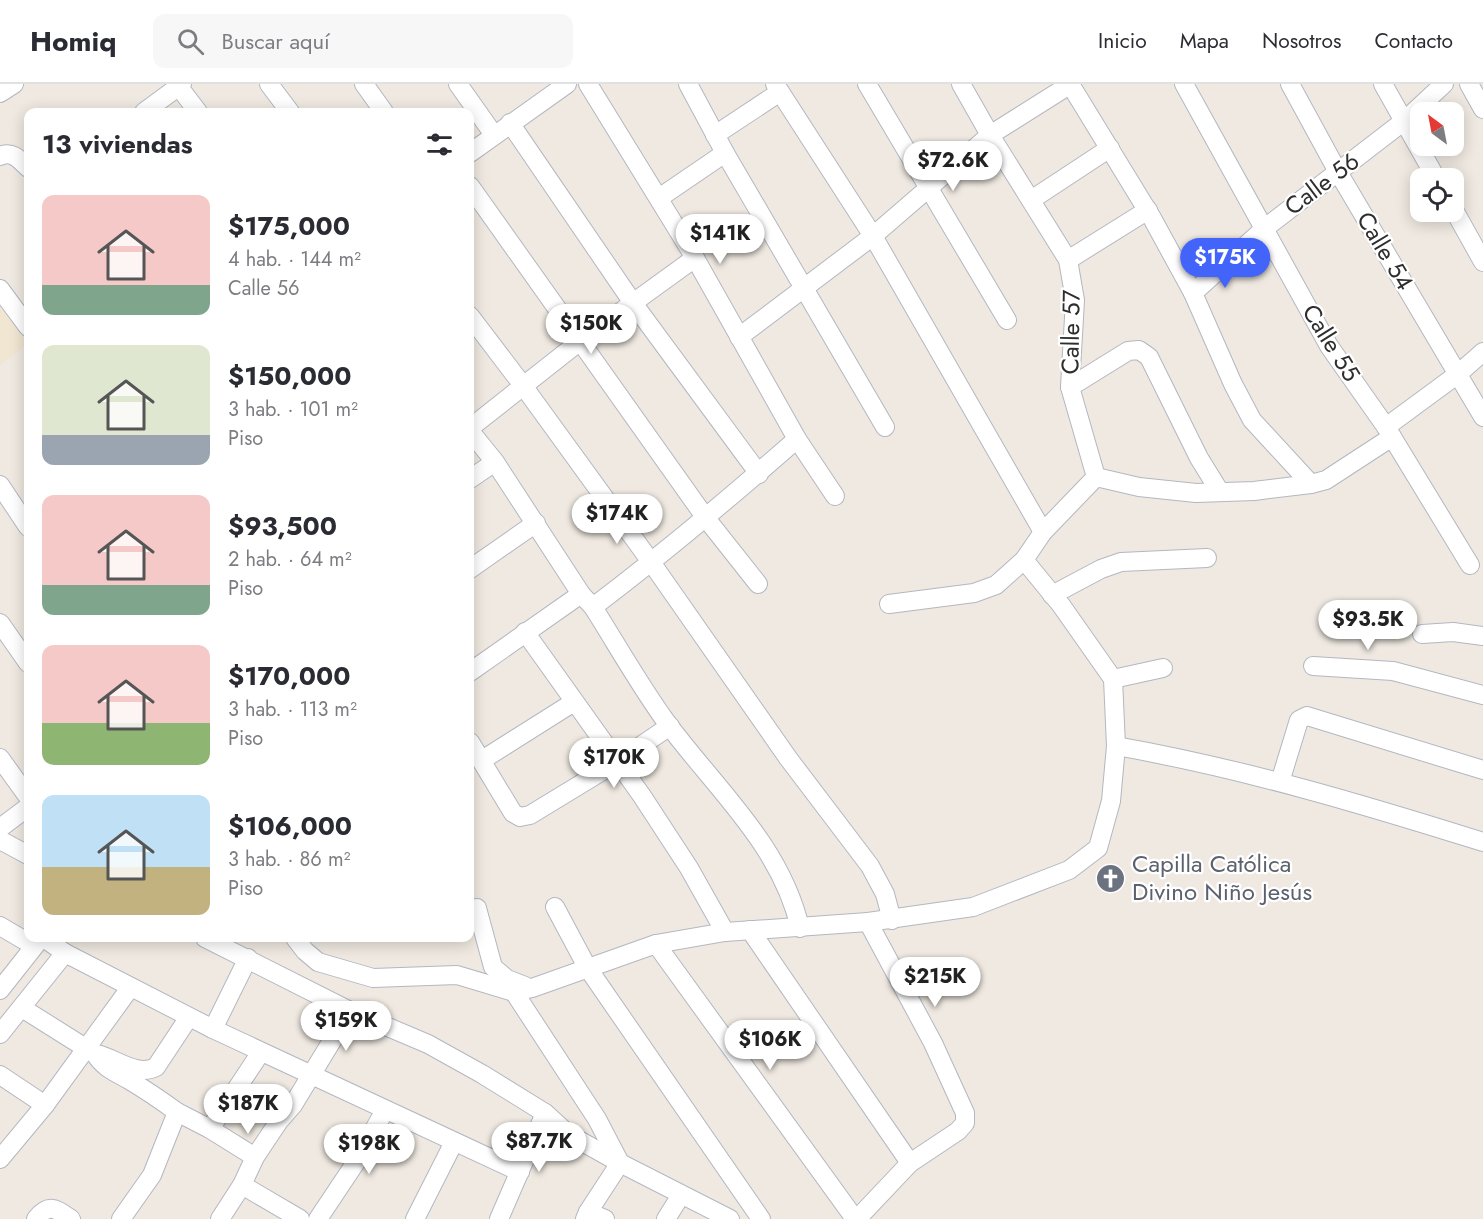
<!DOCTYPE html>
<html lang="es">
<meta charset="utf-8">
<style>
body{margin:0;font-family:Jost,sans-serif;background:#f7f7f7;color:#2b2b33;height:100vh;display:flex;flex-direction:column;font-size:22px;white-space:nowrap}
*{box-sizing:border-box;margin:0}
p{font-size:20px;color:#7c7c81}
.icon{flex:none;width:33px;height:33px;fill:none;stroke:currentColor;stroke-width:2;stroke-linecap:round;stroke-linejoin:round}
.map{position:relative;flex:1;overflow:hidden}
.details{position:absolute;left:24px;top:24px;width:450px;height:834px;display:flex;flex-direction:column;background:#fff;border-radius:12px;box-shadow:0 3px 15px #0003}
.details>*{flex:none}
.needle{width:39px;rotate:328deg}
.controls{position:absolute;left:1410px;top:18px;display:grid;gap:12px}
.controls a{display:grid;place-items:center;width:54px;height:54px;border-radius:12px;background:#fff;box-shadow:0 3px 15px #0003;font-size:30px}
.price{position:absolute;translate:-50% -51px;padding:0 14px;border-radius:21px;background:#fff;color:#222;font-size:20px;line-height:39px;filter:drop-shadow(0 2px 3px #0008)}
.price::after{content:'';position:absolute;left:50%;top:36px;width:18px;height:14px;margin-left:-9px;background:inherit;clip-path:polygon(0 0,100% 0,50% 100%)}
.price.on{background:#4264fb;color:#fff}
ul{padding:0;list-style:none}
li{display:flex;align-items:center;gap:18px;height:150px;padding:0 18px}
li span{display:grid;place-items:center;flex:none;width:168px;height:120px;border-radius:12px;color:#555}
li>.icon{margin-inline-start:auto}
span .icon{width:72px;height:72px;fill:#fffc;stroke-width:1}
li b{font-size:26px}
h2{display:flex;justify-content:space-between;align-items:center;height:72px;padding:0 18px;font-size:26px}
header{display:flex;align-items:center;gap:36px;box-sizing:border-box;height:84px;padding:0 30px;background:#fff;border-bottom:2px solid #e1e1e2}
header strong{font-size:28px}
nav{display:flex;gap:33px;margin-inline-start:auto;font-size:21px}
.search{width:420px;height:54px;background:#f7f7f7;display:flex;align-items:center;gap:15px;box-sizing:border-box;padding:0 21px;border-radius:12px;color:#7c7c81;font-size:22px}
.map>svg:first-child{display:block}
.education{fill:#f0e6d1}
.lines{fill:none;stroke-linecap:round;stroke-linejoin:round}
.minor-casing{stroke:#b4b7c1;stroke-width:20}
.minor{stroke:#fff;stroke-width:18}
.labels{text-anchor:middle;stroke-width:4.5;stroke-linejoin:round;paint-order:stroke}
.street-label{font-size:24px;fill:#2e2e2e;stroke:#fff}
.worship-label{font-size:24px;fill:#5b616d;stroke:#fff;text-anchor:start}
</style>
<header>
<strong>Homiq</strong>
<div class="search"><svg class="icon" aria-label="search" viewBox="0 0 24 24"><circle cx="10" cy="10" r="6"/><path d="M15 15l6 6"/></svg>Buscar aquí</div>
<nav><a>Inicio</a><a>Mapa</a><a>Nosotros</a><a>Contacto</a></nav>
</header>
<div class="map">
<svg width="1483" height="1135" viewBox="0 0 1483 1135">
<rect width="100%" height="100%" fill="#efe9e1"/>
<polygon class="education" points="0,222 27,260 0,281"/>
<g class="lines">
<defs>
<g id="minor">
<polyline points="269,0 290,28"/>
<polyline points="364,0 384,28"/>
<polyline points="458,0 494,51"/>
<path d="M588,0L695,174L797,355C731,413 663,470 593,523"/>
<polyline points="688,0 725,69 885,343"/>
<polyline points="775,0 873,152 1043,448"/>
<polyline points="867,0 1007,236"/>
<polyline points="1070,0 1152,134 1193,209 1265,144 1404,37 1444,0"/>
<polyline points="1184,0 1329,262 1386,343 1470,481"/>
<polyline points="1290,0 1338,88 1483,333"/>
<polyline points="1383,0 1436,94"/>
<polyline points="1469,0 1483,25"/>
<polyline points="179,3 198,28"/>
<polyline points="0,9 14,0"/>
<polyline points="144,28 182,0"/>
<polyline points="510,39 633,219 759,390"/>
<polyline points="715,51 780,8"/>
<polyline points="470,69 567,0"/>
<path d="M0,72C12,66 20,76 28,84"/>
<polyline points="470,102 705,433 758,500"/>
<polyline points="659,114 725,69"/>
<polyline points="1031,116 1110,64"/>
<polyline points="1454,126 1483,178"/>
<polyline points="1068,176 1148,126"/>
<polyline points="0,205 28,243"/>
<polyline points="1193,209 1233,300 1252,336 1311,400"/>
<polyline points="470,232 524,303 651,478 788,674 870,782 885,810 892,836"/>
<polyline points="739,253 873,152 990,51 1071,0"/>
<polyline points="1070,303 1128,267 1139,266 1149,273 1199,374 1220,408"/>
<polyline points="1386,343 1458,290 1483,268"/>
<polyline points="470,344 579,258 695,174"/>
<path d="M470,347L495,378L581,510L593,523C617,561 640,602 667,639C715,704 781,761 800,844"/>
<polyline points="797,355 835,412"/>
<polyline points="1096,393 1139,403 1196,409 1254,407 1311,400 1326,396 1392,353"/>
<polyline points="470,395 495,378"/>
<polyline points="0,401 28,443"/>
<polyline points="470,485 536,439"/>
<polyline points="1052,511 1101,485 1121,478 1207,474"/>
<polyline points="889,520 974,509 996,501 1024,476"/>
<polyline points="0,539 28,579"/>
<polyline points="525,548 642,712 689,784 725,848"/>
<polyline points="1422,550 1453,548 1483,552"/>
<polyline points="1313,582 1393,587 1483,611"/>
<polyline points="470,588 581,510"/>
<polyline points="1113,595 1163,584"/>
<polyline points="470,658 513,729 520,733 530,731 617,678 670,642"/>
<path d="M1116,662C1241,684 1362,720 1483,758"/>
<polyline points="0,674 28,713"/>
<polyline points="482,676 574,618"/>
<polyline points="1280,698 1299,636 1307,632 1483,686"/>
<polyline points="0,744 28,723"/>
<polyline points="0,756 28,771"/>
<polyline points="555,823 587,883 761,1135"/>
<polyline points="477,824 493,883 507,895 525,902"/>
<polyline points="0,842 34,862"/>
<polyline points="750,846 910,1079"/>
<polyline points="205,854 350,927 428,960 482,990 545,1029 568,1050 620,1079 730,1135"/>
<polyline points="295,854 305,867 318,878 373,894 457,891 514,908 532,904 656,860 725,848 868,838 973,823 1069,786 1098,764 1111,717 1116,662 1113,595 1061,521 1024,476 1043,448 1096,393 1070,303 1075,216 1068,176 990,51 961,0"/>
<polyline points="656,860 855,1135"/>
<polyline points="65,869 213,945 520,1088"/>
<polyline points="0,906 41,854"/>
<polyline points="514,908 597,1035 620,1079"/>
<path d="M22,924L95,970C104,984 115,988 129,996C146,1006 162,1017 177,1028L152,1091L121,1135"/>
<polyline points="213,945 248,874"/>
<polyline points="0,950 65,869 44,854"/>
<path d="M97,970C117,975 137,993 156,983L189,933"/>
<polyline points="0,991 45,1021"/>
<polyline points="177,1028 210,1045 255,1073"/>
<polyline points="210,1045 261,968"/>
<polyline points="0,1075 45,1021 130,904"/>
<polyline points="242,1101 300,1135"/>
<polyline points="588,1128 620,1079"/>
<path d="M36,1135C49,1118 56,1125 71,1135"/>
<polyline points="220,1135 242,1101 255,1073 279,1037 293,1021 350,927"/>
<polyline points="318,1135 356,1078 385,1026"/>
<polyline points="415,1135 454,1058"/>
<polyline points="499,1135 545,1029"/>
<polyline points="585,1135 588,1128 605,1135"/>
<polyline points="666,1135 681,1111"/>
<polyline points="857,1135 910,1079 958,1047 965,1039 965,1029 933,959 868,838"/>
</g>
</defs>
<use href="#minor" class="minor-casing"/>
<use href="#minor" class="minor"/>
</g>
<defs>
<symbol id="church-disc" viewBox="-11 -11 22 22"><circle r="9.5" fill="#6b7280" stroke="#fff"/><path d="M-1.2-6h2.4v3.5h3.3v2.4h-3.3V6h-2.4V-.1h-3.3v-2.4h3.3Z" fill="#fff"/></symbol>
</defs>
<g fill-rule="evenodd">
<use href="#church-disc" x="1094" y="778" width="33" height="33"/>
</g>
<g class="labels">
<g class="street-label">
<text transform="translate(1322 100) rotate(-37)" y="8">Calle 56</text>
<text transform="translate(1385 167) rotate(59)" y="8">Calle 54</text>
<text transform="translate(1071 248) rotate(-89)" y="8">Calle 57</text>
<text transform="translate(1331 259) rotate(58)" y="8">Calle 55</text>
</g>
<g class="worship-label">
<text x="1132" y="788">Capilla Católica<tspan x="1132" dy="28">Divino Niño Jesús</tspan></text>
</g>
</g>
</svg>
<div class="controls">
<a><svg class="needle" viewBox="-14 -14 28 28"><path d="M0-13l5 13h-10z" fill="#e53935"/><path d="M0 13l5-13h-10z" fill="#7c7c81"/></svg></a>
<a><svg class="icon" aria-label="locate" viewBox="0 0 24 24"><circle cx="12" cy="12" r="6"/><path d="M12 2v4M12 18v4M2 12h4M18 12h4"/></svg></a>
</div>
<b class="price" style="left:953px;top:108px">$72.6K</b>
<b class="price" style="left:720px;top:181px">$141K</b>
<b class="price on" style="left:1225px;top:205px">$175K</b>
<b class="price" style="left:591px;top:271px">$150K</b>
<b class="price" style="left:617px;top:461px">$174K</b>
<b class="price" style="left:1368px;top:567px">$93.5K</b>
<b class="price" style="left:614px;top:705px">$170K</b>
<b class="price" style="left:935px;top:924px">$215K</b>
<b class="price" style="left:346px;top:968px">$159K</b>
<b class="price" style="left:770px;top:987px">$106K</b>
<b class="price" style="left:248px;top:1051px">$187K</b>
<b class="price" style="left:539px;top:1089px">$87.7K</b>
<b class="price" style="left:369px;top:1091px">$198K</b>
<section class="details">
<h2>13 viviendas<svg class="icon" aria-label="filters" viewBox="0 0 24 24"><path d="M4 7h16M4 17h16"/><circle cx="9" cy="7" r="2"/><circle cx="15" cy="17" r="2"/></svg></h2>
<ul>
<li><span style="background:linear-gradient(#f6c9c9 75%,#7fa58c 0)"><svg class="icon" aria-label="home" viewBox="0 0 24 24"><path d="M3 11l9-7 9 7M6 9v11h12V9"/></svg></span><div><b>$175,000</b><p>4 hab. · 144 m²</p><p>Calle 56</p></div></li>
<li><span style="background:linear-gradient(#dfe7d0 75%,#9aa5b1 0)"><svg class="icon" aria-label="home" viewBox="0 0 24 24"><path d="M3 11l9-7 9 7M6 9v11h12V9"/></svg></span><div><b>$150,000</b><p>3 hab. · 101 m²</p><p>Piso</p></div></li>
<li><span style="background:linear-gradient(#f6c9c9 75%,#7fa58c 0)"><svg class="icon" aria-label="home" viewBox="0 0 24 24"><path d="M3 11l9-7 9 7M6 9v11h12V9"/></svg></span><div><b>$93,500</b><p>2 hab. · 64 m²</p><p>Piso</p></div></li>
<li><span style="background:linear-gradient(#f6c9c9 65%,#8fb573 0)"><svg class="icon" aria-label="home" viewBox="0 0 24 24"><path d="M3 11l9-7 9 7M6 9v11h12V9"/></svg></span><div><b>$170,000</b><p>3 hab. · 113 m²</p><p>Piso</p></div></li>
<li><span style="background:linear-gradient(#bfe0f5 60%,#c2b280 0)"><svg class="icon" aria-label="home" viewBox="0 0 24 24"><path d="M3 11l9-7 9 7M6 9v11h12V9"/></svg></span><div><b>$106,000</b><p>3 hab. · 86 m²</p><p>Piso</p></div></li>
</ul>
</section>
</div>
